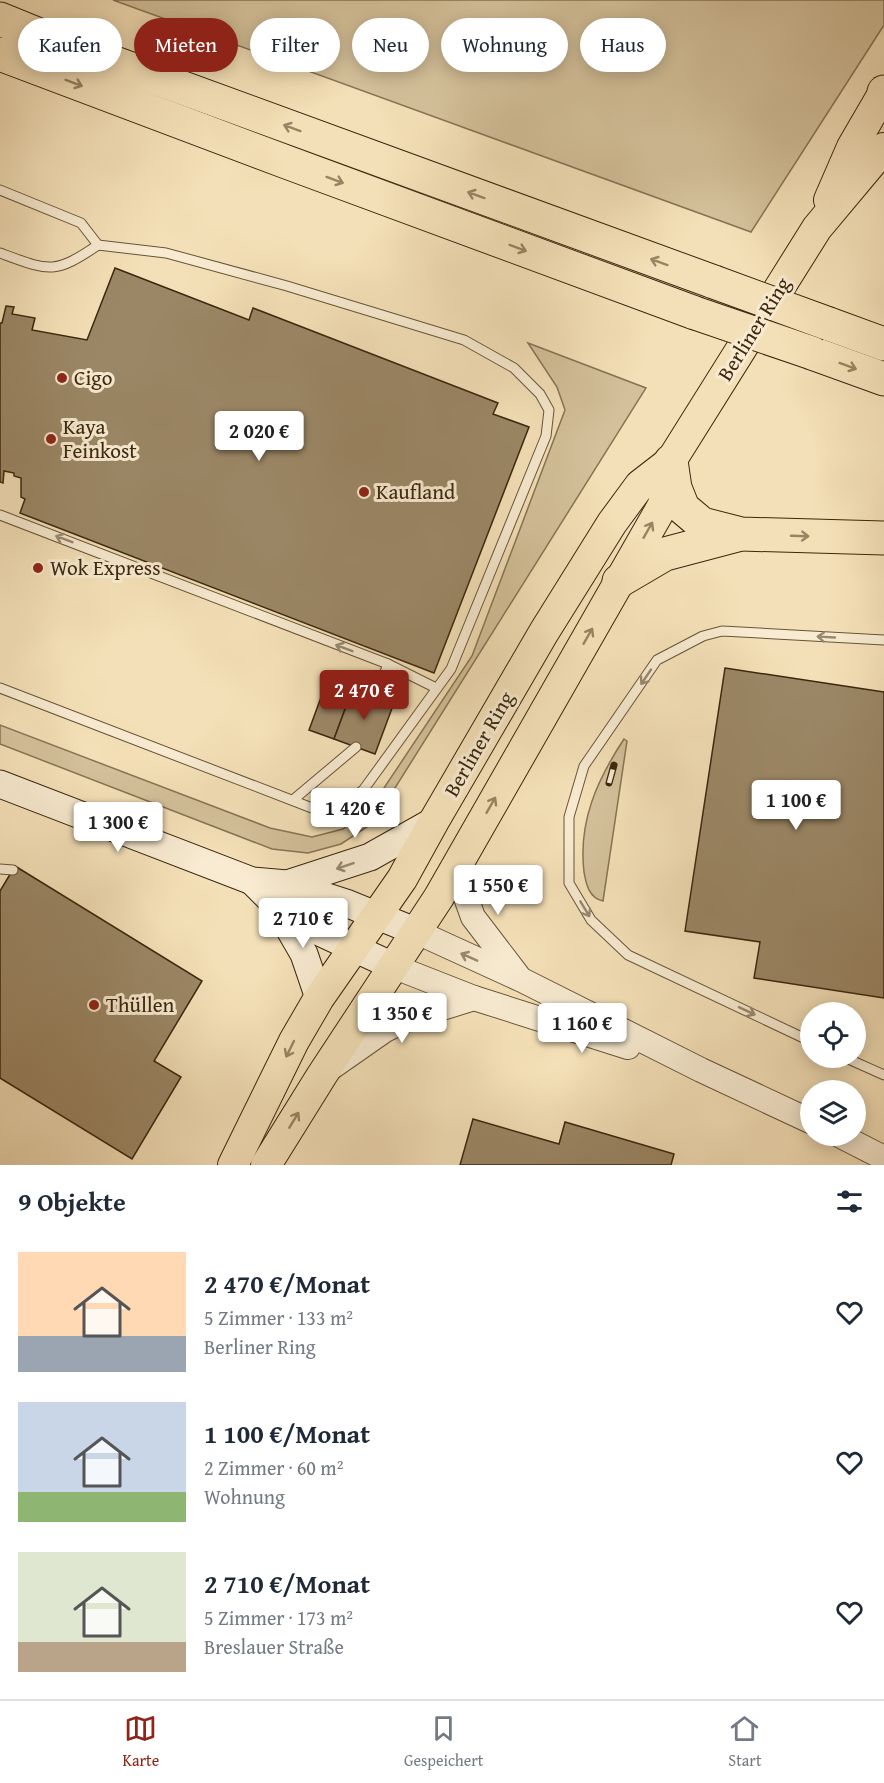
<!DOCTYPE html>
<html lang="de">
<meta charset="utf-8">
<style>
body{margin:0;font-family:"Gentium Book Plus",serif;background:#f2f2f3;color:#1f2937;height:100vh;display:flex;flex-direction:column;font-size:22px;white-space:nowrap}
*{box-sizing:border-box;margin:0}
p{font-size:20px;color:#747a83}
.icon{flex:none;width:33px;height:33px;fill:none;stroke:currentColor;stroke-width:2;stroke-linecap:round;stroke-linejoin:round}
.map{position:relative;height:1165px;overflow:hidden}
.details{display:flex;flex-direction:column;background:#fff;flex:1}
.details>*{flex:none}
.top-card{position:absolute;left:18px;top:18px;width:849px;height:54px;display:flex;gap:12px}
.fabs{position:absolute;left:800px;top:1002px;display:grid;gap:12px}
.fabs a{display:grid;place-items:center;width:66px;height:66px;border-radius:50%;background:#fff;box-shadow:0 3px 15px #0003;font-size:30px}
.price{position:absolute;translate:-50% -51px;padding:0 14px;border-radius:6px;background:#fff;color:#222;font-size:20px;line-height:39px;filter:drop-shadow(0 2px 3px #0008)}
.price::after{content:'';position:absolute;left:50%;top:36px;width:18px;height:14px;margin-left:-9px;background:inherit;clip-path:polygon(0 0,100% 0,50% 100%)}
.price.selected{background:#8f2418;color:#fff}
ul{padding:0;list-style:none}
li{display:flex;align-items:center;gap:18px;height:150px;padding:0 18px}
li span{display:grid;place-items:center;flex:none;width:168px;height:120px;border-radius:0px;color:#555}
li>.icon{margin-inline-start:auto}
span .icon{width:72px;height:72px;fill:#fffc;stroke-width:1}
li b{font-size:26px}
h2{display:flex;justify-content:space-between;align-items:center;height:72px;padding:0 18px;font-size:26px}
.pill{padding:0 21px;border-radius:27px;background:#fff;box-shadow:0 3px 15px #0003;font-size:21px;line-height:54px}
.pill.selected{background:#8f2418;color:#fff}
.menu{display:flex;justify-content:space-around;align-items:center;height:84px;border-top:2px solid #e0e1e3;background:#fff;font-size:16px;color:#747a83}
.menu a{display:grid;justify-items:center;gap:3px}
.menu .selected{color:#8f2418}
.map>svg:first-child{display:block}
.green{fill:#d4c19b;stroke:#877454;stroke-width:1.5}
.building{fill:#9b8766;stroke:#3a270e;stroke-width:1.5}
.lines{fill:none;stroke-linecap:round;stroke-linejoin:round}
.service-casing{stroke:#685538;stroke-width:11}
.tertiary-casing{stroke:#685538;stroke-width:26}
.secondary-casing{stroke:#3a270e;stroke-width:29}
.primary-casing{stroke:#3a270e;stroke-width:32}
.motorway-casing{stroke:#3a270e;stroke-width:35}
.service{stroke:#f8ebd1;stroke-width:9}
.tertiary{stroke:#f8ebd1;stroke-width:24}
.secondary{stroke:#f8ebd1;stroke-width:27}
.primary{stroke:#f4e0b8;stroke-width:30}
.motorway{stroke:#f4e0b8;stroke-width:33}
.rail-casing{stroke:#3a270e;stroke-width:7}
.rail{stroke:#f8ebd1;stroke-width:4.5;stroke-dasharray:14;stroke-linecap:butt}
.motorway-bridge-casing{stroke:#3a270e;stroke-width:35;stroke-linecap:butt}
.motorway-bridge{stroke:#f4e0b8;stroke-width:33}
.oneway{stroke:#978463}
.oneway2{stroke:#998970}
.poi-dot{fill:#8f2418;stroke:#f8ebd1;stroke-width:2}
.labels{text-anchor:middle;stroke-width:6;stroke-linejoin:round;paint-order:stroke}
.street-label{font-size:21px;fill:#3a270e;stroke:#f8ebd1}
.poi-label{font-size:21px;fill:#3a270e;stroke:#f8ebd1;text-anchor:start}
</style>
<div class="map">
<svg width="884" height="1165" viewBox="0 0 884 1165">
<rect width="100%" height="100%" fill="#f4e0b8"/>
<filter id="stains"><feTurbulence type="fractalNoise" baseFrequency=".00333" numOctaves="4"/><feColorMatrix values="0 0 0 0 .2 0 0 0 0 .09 0 0 0 0 .02 0 0 0 .5 -.17"/></filter>
<radialGradient id="worn" r=".72"><stop offset=".6" stop-color="#630" stop-opacity="0"/><stop offset="1" stop-color="#630" stop-opacity=".3"/></radialGradient>
<g class="green">
<polygon points="113,0 884,0 884,25 751,232"/>
<polygon points="528,343 646,388 373,823 341,844 308,853 272,849 0,744 0,725 270,828 312,837 343,829 372,806 472,656 565,410 557,387"/>
<path d="M624,739L627,741L603,901C589,898 586,884 584,872C578,822 597,780 624,739Z"/>
</g>
<g class="building">
<polygon points="115,268 249,320 253,308 498,403 493,414 529,427 434,673 20,513 25,499 21,497 21,478 14,476 14,473 4,471 3,483 0,482 0,323 2,323 6,306 14,307 12,314 35,318 32,330 87,340"/>
<polygon points="725,668 884,692 884,998 754,978 760,942 685,931"/>
<polygon points="330,673 355,682 334,739 309,730"/>
<polygon points="353,688 394,703 375,754 334,739"/>
<polygon points="15,866 202,981 154,1061 181,1077 132,1159 0,1078 0,891"/>
<polygon points="473,1119 559,1144 565,1122 674,1154 671,1165 460,1165"/>
</g>
<g class="lines">
<defs>
<g id="service">
<path d="M0,190L81,223L98,245C54,275 49,271 0,253"/>
<polyline points="0,515 388,664 436,688"/>
<path d="M0,688L312,808C336,810 346,805 364,789L451,669L546,436L549,410L540,394L514,368L464,340L287,286L166,253L98,245"/>
<polyline points="376,696 388,664"/>
<polyline points="293,800 356,747"/>
<polyline points="0,869 13,870"/>
<polyline points="810,1041 628,955 591,920 569,883 569,817 584,766 657,660 703,636 722,631 884,640"/>
<polyline points="846,1058 884,1075"/>
</g>
<g id="tertiary">
<polyline points="462,855 464,892 473,917 518,976"/>
<polyline points="417,932 522,980 701,1070 810,1121"/>
<polyline points="395,967 474,998 628,1047"/>
<polyline points="332,1067 385,1030 407,1019 474,998"/>
<polyline points="841,1136 884,1158"/>
</g>
<g id="secondary">
<polyline points="0,784 252,881 287,884 346,903 417,932"/>
<polyline points="252,881 276,905 313,929 395,967"/>
<polyline points="287,884 370,857 434,821"/>
<polyline points="278,909 304,954 319,998"/>
</g>
<g id="primary">
<polyline points="829,200 852,147 884,92"/>
<polyline points="233,1165 294,1041 319,998 402,879 434,821 544,632 612,523 640,485 671,461 817,228 884,148"/>
<polyline points="266,1165 322,1075 439,897 663,505 670,464"/>
</g>
<g id="motorway">
<polyline points="0,19 49,39 714,282"/>
<polyline points="0,54 289,163 695,313"/>
<polyline points="884,92 884,93"/>
<polyline points="829,324 884,344"/>
<polyline points="812,353 884,379"/>
<polyline points="671,461 675,488 683,508 702,524 741,534 884,538"/>
<polyline points="619,581 665,554 737,535"/>
</g>
</defs>
<use href="#service" class="service-casing"/>
<use href="#tertiary" class="tertiary-casing"/>
<use href="#secondary" class="secondary-casing"/>
<use href="#primary" class="primary-casing"/>
<use href="#motorway" class="motorway-casing"/>
<use href="#service" class="service"/>
<use href="#tertiary" class="tertiary"/>
<use href="#secondary" class="secondary"/>
<use href="#primary" class="primary"/>
<use href="#motorway" class="motorway"/>
<defs>
<polyline id="rail" points="609,783 614,765"/>
</defs>
<use href="#rail" class="rail-casing"/>
<use href="#rail" class="rail"/>
<defs>
<g id="motorway-bridge">
<polyline points="714,282 829,324"/>
<polyline points="695,313 812,353"/>
</g>
</defs>
<use href="#motorway-bridge" class="motorway-bridge-casing"/>
<use href="#motorway-bridge" class="motorway-bridge"/>
</g>
<defs><path id="oneway-shaft" d="M-6 0H5M1.5-3L5.5 0L1.5 3" fill="none" stroke-width="1.6" stroke-linecap="round" stroke-linejoin="round" transform="scale(1.5)"/></defs>
<g class="oneway">
<use href="#oneway-shaft" transform="translate(74 83) rotate(21)"/>
<use href="#oneway-shaft" transform="translate(292 128) rotate(-160)"/>
<use href="#oneway-shaft" transform="translate(335 180) rotate(20)"/>
<use href="#oneway-shaft" transform="translate(476 195) rotate(-160)"/>
<use href="#oneway-shaft" transform="translate(518 248) rotate(20)"/>
<use href="#oneway-shaft" transform="translate(659 262) rotate(-160)"/>
<use href="#oneway-shaft" transform="translate(848 366) rotate(20)"/>
<use href="#oneway-shaft" transform="translate(648 530) rotate(-60)"/>
<use href="#oneway-shaft" transform="translate(800 536) rotate(2)"/>
<use href="#oneway-shaft" transform="translate(588 636) rotate(-60)"/>
<use href="#oneway-shaft" transform="translate(491 805) rotate(-60)"/>
<use href="#oneway-shaft" transform="translate(290 1049) rotate(116)"/>
<use href="#oneway-shaft" transform="translate(294 1120) rotate(-59)"/>
</g>
<g class="oneway2">
<use href="#oneway-shaft" transform="translate(64 539) rotate(-159)"/>
<use href="#oneway-shaft" transform="translate(826 637) rotate(-177)"/>
<use href="#oneway-shaft" transform="translate(344 648) rotate(-159)"/>
<use href="#oneway-shaft" transform="translate(646 677) rotate(124)"/>
<use href="#oneway-shaft" transform="translate(345 866) rotate(161)"/>
<use href="#oneway-shaft" transform="translate(585 909) rotate(59)"/>
<use href="#oneway-shaft" transform="translate(469 957) rotate(-156)"/>
<use href="#oneway-shaft" transform="translate(747 1011) rotate(25)"/>
</g>
<g class="poi-dot">
<circle cx="62" cy="378" r="6"/>
<circle cx="51" cy="439" r="6"/>
<circle cx="364" cy="492" r="6"/>
<circle cx="38" cy="568" r="6"/>
<circle cx="94" cy="1005" r="6"/>
</g>
<g class="labels">
<g class="street-label">
<text transform="translate(754 329) rotate(-58)" y="7">Berliner Ring</text>
<text transform="translate(479 744) rotate(-60)" y="7">Berliner Ring</text>
</g>
<g class="poi-label">
<text x="74" y="385">Cigo</text>
<text x="63" y="434">Kaya<tspan x="63" dy="24">Feinkost</tspan></text>
<text x="376" y="499">Kaufland</text>
<text x="50" y="575">Wok Express</text>
<text x="106" y="1012">Thüllen</text>
</g>
</g>
<rect width="100%" height="100%" filter="url(#stains)"/>
<rect width="100%" height="100%" fill="url(#worn)"/>
</svg>
<div class="fabs">
<a><svg class="icon" aria-label="locate" viewBox="0 0 24 24"><circle cx="12" cy="12" r="6"/><path d="M12 2v4M12 18v4M2 12h4M18 12h4"/></svg></a>
<a><svg class="icon" aria-label="layers" viewBox="0 0 24 24"><path d="M12 4l9 5-9 5-9-5zM3 14l9 5 9-5"/></svg></a>
</div>
<b class="price" style="left:259px;top:462px">2 020 €</b>
<b class="price selected" style="left:364px;top:721px">2 470 €</b>
<b class="price" style="left:796px;top:831px">1 100 €</b>
<b class="price" style="left:355px;top:839px">1 420 €</b>
<b class="price" style="left:118px;top:853px">1 300 €</b>
<b class="price" style="left:498px;top:916px">1 550 €</b>
<b class="price" style="left:303px;top:949px">2 710 €</b>
<b class="price" style="left:402px;top:1044px">1 350 €</b>
<b class="price" style="left:582px;top:1054px">1 160 €</b>
<div class="top-card">
<a class="pill">Kaufen</a>
<a class="pill selected">Mieten</a>
<a class="pill">Filter</a>
<a class="pill">Neu</a>
<a class="pill">Wohnung</a>
<a class="pill">Haus</a>
</div>
</div>
<section class="details">
<h2>9 Objekte<svg class="icon" aria-label="filters" viewBox="0 0 24 24"><path d="M4 7h16M4 17h16"/><circle cx="9" cy="7" r="2"/><circle cx="15" cy="17" r="2"/></svg></h2>
<ul>
<li><span style="background:linear-gradient(#ffd9b3 70%,#9aa5b1 0)"><svg class="icon" aria-label="home" viewBox="0 0 24 24"><path d="M3 11l9-7 9 7M6 9v11h12V9"/></svg></span><div><b>2 470 €/Monat</b><p>5 Zimmer · 133 m²</p><p>Berliner Ring</p></div><svg class="icon" aria-label="heart" viewBox="0 0 24 24"><path d="M12 20l-8-8c-3-5 5-10 8-4 3-6 11-1 8 4z"/></svg></li>
<li><span style="background:linear-gradient(#c9d6e8 75%,#8fb573 0)"><svg class="icon" aria-label="home" viewBox="0 0 24 24"><path d="M3 11l9-7 9 7M6 9v11h12V9"/></svg></span><div><b>1 100 €/Monat</b><p>2 Zimmer · 60 m²</p><p>Wohnung</p></div><svg class="icon" aria-label="heart" viewBox="0 0 24 24"><path d="M12 20l-8-8c-3-5 5-10 8-4 3-6 11-1 8 4z"/></svg></li>
<li><span style="background:linear-gradient(#dfe7d0 75%,#b9a48a 0)"><svg class="icon" aria-label="home" viewBox="0 0 24 24"><path d="M3 11l9-7 9 7M6 9v11h12V9"/></svg></span><div><b>2 710 €/Monat</b><p>5 Zimmer · 173 m²</p><p>Breslauer Straße</p></div><svg class="icon" aria-label="heart" viewBox="0 0 24 24"><path d="M12 20l-8-8c-3-5 5-10 8-4 3-6 11-1 8 4z"/></svg></li>
</ul>
</section>
<nav class="menu">
<a class="selected"><svg class="icon" aria-label="map" viewBox="0 0 24 24"><path d="M3 6l6-2 6 2 6-2v14l-6 2-6-2-6 2zM9 4v14M15 6v14"/></svg>Karte</a>
<a><svg class="icon" aria-label="saved" viewBox="0 0 24 24"><path d="M7 4h10v16l-5-4-5 4z"/></svg>Gespeichert</a>
<a><svg class="icon" aria-label="home" viewBox="0 0 24 24"><path d="M3 11l9-7 9 7M6 9v11h12V9"/></svg>Start</a>
</nav>
